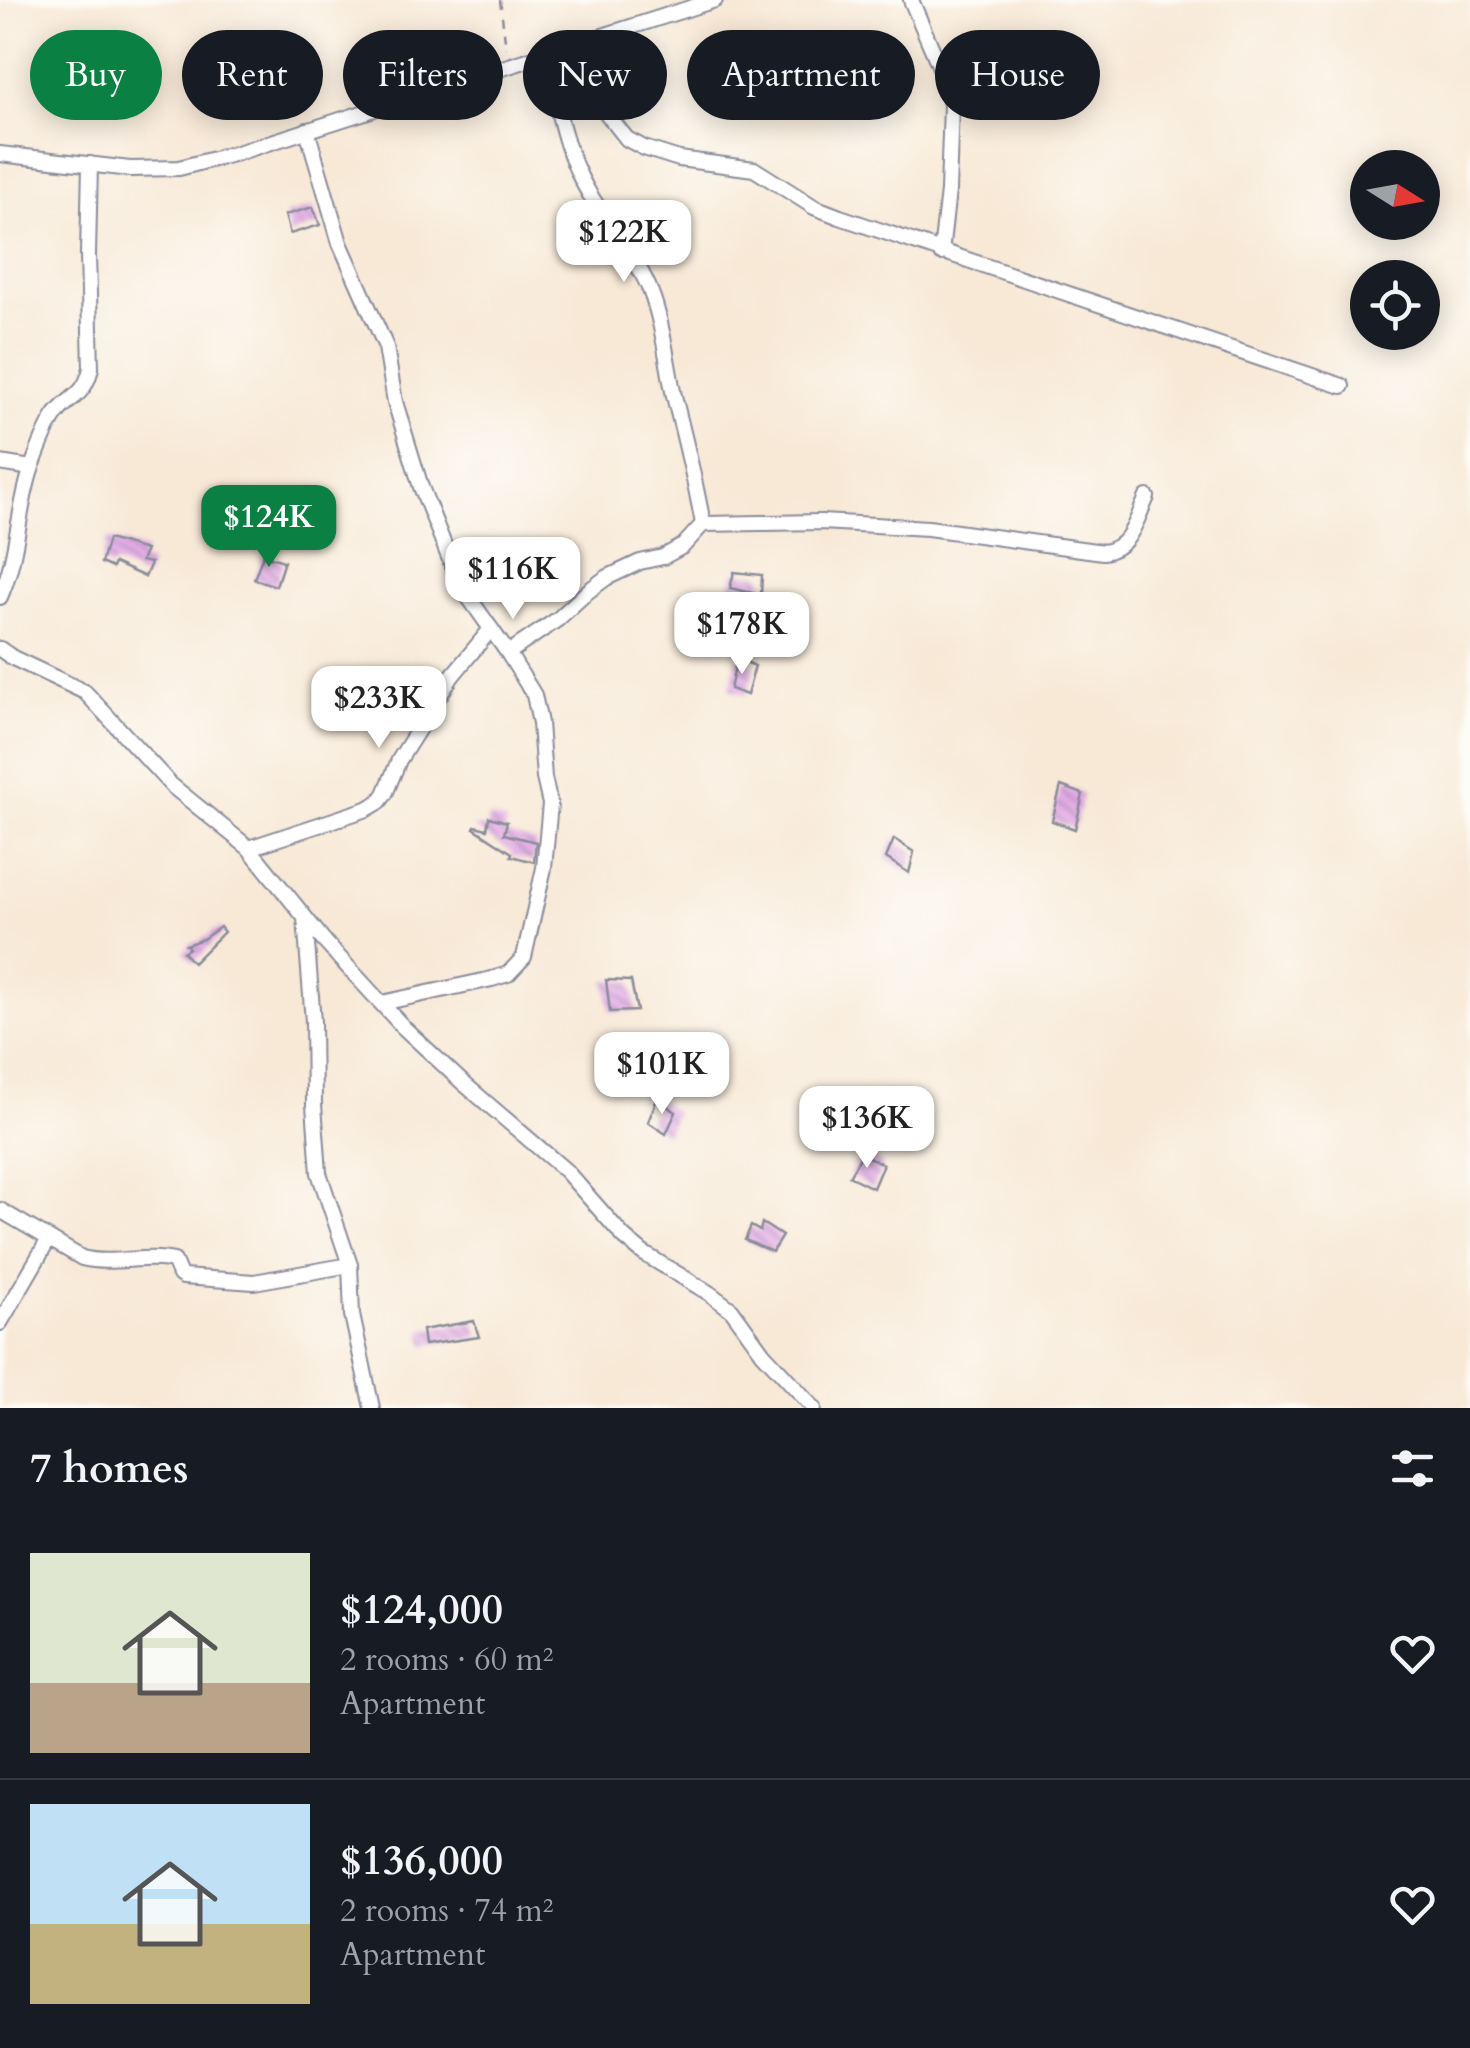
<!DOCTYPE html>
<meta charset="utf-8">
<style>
body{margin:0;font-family:Cardo,serif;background:#242831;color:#f1f3f6;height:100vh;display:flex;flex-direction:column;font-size:38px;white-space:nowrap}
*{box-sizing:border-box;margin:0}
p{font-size:32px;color:#9ea1a6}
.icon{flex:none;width:55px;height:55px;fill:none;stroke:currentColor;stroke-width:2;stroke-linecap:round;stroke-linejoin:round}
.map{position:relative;height:1408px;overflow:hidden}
.drawer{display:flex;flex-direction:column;background:#171b24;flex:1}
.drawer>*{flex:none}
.guide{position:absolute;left:30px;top:30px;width:1410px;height:90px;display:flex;gap:20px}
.needle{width:65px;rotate:101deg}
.tools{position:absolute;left:1350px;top:150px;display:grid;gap:20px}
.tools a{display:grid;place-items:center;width:90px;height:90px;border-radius:50%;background:#171b24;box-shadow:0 5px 25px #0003;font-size:50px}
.price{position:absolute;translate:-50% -85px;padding:0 22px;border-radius:20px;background:#fff;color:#222;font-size:32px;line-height:65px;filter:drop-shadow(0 2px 5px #0008)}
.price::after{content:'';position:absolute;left:50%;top:60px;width:30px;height:22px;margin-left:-15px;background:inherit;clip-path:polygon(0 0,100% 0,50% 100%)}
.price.on{background:#0b8043;color:#fff}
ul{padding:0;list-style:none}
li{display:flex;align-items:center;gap:30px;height:250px;padding:0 30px}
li+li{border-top:2px solid #363941}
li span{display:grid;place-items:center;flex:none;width:280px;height:200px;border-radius:0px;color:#555}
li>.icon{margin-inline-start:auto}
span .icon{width:120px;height:120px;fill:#fffc;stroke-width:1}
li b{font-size:42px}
h2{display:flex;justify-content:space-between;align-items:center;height:120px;padding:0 30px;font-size:42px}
.chip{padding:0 35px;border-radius:45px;background:#171b24;box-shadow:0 5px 25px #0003;font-size:35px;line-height:90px}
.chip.on{background:#0b8043;color:#fff}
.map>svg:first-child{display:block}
.building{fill:url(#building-back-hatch)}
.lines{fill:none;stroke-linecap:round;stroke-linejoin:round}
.street-casing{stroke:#8a8c9a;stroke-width:18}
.path{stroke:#8a8c9a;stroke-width:2.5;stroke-dasharray:8 8;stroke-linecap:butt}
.street{stroke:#fff;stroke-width:14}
</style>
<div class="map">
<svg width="1470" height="1408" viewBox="0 0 1470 1408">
<defs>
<pattern id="building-back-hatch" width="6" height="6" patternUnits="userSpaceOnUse" patternTransform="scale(2.5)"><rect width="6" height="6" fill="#e2aae5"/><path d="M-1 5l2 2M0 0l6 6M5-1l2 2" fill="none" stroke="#b68bbd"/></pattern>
</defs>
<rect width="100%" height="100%" fill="#fdfcf7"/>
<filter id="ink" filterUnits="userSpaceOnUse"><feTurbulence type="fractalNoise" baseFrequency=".01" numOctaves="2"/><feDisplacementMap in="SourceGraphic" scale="20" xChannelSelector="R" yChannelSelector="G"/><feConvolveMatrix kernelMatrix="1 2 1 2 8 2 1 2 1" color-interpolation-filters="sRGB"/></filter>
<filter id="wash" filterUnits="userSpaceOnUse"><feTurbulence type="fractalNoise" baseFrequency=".0048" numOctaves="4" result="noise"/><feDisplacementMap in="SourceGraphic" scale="40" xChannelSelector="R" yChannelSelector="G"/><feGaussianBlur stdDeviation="2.25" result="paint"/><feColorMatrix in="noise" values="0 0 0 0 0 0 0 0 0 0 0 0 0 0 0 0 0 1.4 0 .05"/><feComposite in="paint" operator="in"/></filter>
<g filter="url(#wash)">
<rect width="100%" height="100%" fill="#f8e9d7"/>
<g id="blocks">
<g class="building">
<polygon points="313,207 320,225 290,234 285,215"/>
<polygon points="108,539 146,550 141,561 151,563 145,577 114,563 112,568 101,563"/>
<polygon points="263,555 284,561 276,586 254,579"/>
<polygon points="734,572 762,575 761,595 730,588"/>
<polygon points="737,658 755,666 747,695 730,689"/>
<polygon points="1061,786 1083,794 1075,829 1052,821"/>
<polygon points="489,817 507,822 504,834 536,842 534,862 511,856 512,853 474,828 475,826 487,829"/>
<polygon points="894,839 914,852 909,873 886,858"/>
<polygon points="220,927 224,932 193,963 183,952 189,948 186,945 203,939"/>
<polygon points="606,980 631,981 637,1011 610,1012"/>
<polygon points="657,1099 676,1112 666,1134 648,1122"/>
<polygon points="862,1154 883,1164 873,1188 849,1176"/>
<polygon points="762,1223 782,1236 772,1252 745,1240 751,1226 760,1231"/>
<polygon points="474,1321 479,1337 424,1345 422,1330"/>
</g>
</g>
</g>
<g filter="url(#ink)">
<use href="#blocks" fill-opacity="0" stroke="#8a8c9a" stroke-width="2.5"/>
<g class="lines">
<defs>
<g id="street">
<polyline points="911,0 945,79 951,105 948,191 941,253"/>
<polyline points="551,52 593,96 627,139 644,148 679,159 754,169 814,207 840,217 1342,386"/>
<path d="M545,53C555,92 561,136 578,172C598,217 637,252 653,298C664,329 667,364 674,396C685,439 695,480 703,524"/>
<polyline points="307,130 340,243 386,347 395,402 421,487 460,585 508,653 534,695 540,723 544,778 550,804 544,868 524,957 508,974 492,979 382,1003"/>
<polyline points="0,154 130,169 179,168 237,153 715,0"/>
<polyline points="0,463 31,468"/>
<path d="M0,597C19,554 17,510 32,467C38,451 45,431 54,417C69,395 84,399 91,368L88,255L90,164"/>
<polyline points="0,649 13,658 85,692 171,785 249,848 324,941 404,1028 462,1082 566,1171 624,1237 643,1253 709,1293 732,1310 763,1353 814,1408"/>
<path d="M508,653L558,619L587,592L606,578L640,562L663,557L683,546L703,524L821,522L928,528L1103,552C1131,548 1136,520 1147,497"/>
<polyline points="249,848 367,809 379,802 385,794 399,760 452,676 491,629"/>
<polyline points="305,918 313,1022 314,1105 319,1173 350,1265 352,1315 372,1408"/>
<path d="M0,1210L82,1258C112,1266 144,1254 174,1261L180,1275L183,1277L254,1282L350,1265"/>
<polyline points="0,1323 49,1239"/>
</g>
</defs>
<use href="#street" class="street-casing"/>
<polyline class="path" points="500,0 506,48"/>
<use href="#street" class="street"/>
</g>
</g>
</svg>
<div class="tools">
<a><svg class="needle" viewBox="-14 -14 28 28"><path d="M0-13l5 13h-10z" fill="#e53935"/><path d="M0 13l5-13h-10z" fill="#9ea1a6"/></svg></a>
<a><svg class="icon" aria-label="locate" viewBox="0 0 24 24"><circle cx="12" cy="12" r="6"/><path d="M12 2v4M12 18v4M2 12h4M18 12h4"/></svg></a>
</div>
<b class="price" style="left:624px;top:285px">$122K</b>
<b class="price on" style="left:269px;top:570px">$124K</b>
<b class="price" style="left:513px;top:622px">$116K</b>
<b class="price" style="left:742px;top:677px">$178K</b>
<b class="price" style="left:379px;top:751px">$233K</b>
<b class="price" style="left:662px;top:1117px">$101K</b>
<b class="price" style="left:867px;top:1171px">$136K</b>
<div class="guide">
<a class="chip on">Buy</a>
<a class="chip">Rent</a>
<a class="chip">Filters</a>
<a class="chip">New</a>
<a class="chip">Apartment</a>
<a class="chip">House</a>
</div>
</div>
<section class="drawer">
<h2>7 homes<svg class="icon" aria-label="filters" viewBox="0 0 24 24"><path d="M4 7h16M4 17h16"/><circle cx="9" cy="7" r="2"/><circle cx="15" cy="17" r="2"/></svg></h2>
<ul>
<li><span style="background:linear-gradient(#dfe7d0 65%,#b9a48a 0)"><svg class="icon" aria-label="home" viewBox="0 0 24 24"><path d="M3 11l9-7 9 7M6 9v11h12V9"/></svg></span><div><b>$124,000</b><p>2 rooms · 60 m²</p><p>Apartment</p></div><svg class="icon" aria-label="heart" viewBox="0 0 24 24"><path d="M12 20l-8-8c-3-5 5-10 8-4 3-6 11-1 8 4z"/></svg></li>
<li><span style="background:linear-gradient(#bfe0f5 60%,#c2b280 0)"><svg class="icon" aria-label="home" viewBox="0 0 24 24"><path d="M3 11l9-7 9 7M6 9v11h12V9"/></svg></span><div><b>$136,000</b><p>2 rooms · 74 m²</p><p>Apartment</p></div><svg class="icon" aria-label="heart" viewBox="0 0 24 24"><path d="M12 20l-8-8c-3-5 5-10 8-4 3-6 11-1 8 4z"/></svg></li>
</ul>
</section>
